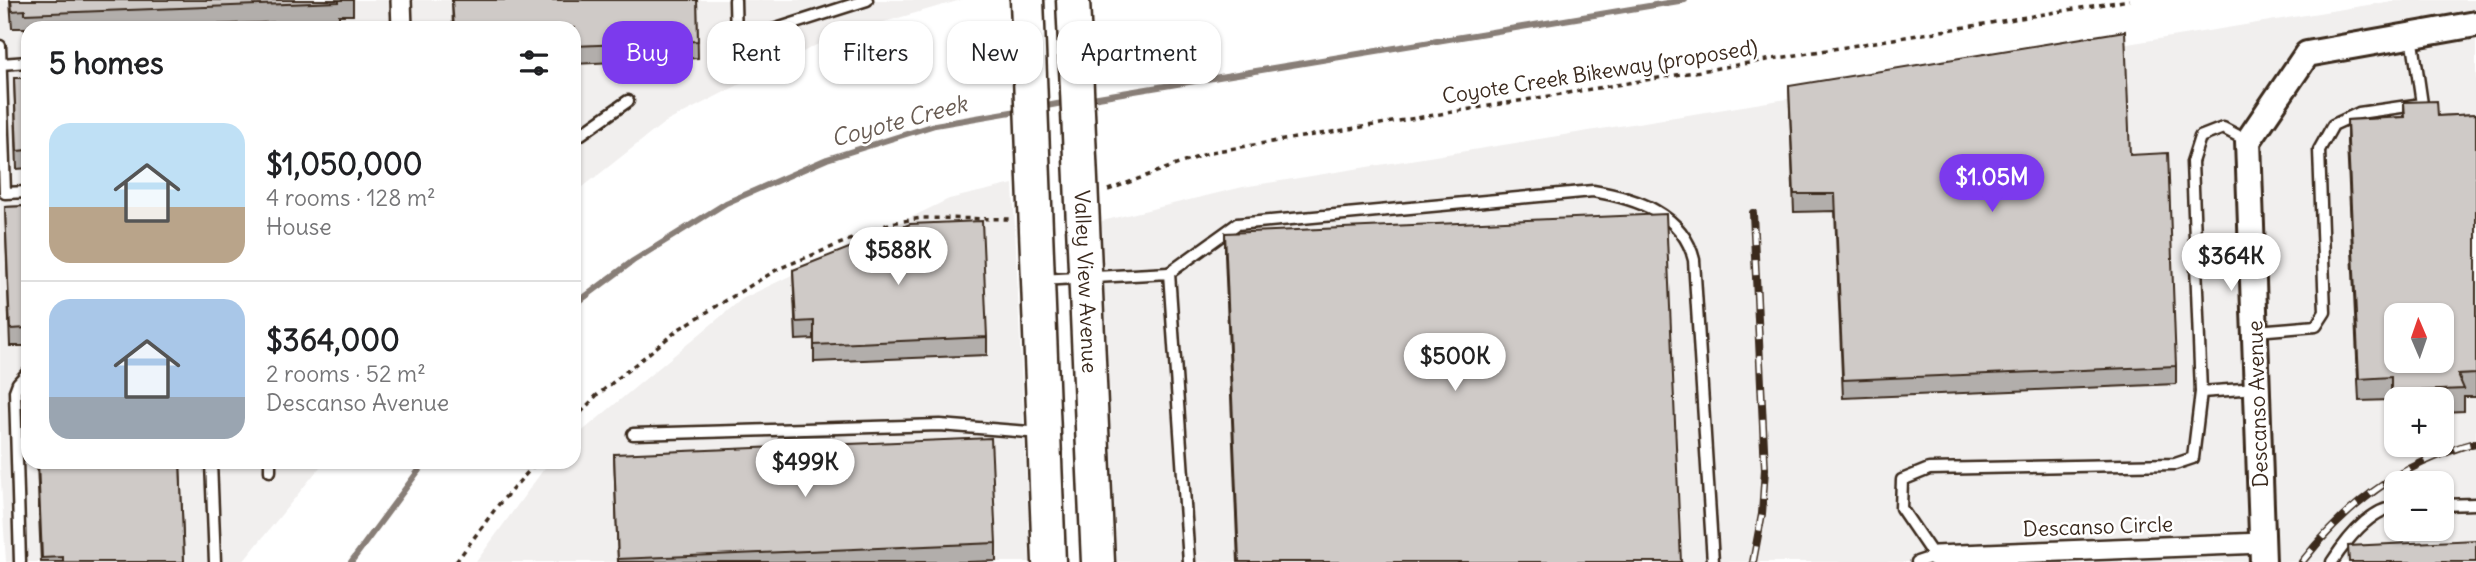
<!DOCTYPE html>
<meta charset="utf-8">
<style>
body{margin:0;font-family:Delius,sans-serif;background:#f2f2f2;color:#202124;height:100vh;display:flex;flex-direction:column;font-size:26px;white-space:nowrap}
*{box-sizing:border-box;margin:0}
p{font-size:23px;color:#757577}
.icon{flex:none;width:38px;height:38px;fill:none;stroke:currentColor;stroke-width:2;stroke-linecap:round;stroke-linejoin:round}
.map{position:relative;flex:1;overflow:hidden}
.panel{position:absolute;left:21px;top:21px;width:560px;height:448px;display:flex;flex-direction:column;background:#fff;border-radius:21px;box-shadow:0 2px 5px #0004}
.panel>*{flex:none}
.guide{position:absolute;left:602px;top:21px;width:665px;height:63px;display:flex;gap:14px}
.needle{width:46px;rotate:358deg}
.tools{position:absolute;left:2384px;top:303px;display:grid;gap:14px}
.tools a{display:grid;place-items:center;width:70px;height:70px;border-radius:14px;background:#fff;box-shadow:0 2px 5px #0004;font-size:35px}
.price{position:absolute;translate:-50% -60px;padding:0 16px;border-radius:24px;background:#fff;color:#222;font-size:23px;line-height:46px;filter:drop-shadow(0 2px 4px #0008)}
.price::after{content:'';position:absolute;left:50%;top:42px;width:21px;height:16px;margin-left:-10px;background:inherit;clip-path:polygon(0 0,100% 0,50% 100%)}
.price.active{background:#7c3aed;color:#fff}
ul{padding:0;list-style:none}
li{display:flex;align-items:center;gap:21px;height:175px;padding:0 28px}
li+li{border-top:2px solid #e0e0e0}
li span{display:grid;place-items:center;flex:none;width:196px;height:140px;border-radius:21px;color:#555}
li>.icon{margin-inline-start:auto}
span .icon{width:84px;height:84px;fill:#fffc;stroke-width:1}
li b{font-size:30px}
h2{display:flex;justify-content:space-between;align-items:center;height:84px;padding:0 28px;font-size:30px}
.pill{padding:0 24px;border-radius:21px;background:#fff;box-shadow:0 2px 5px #0004;font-size:24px;line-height:63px}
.pill.active{background:#7c3aed;color:#fff}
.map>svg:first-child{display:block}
.built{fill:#f1efee;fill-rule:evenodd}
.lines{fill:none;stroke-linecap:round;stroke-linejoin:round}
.stream{stroke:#887e77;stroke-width:6}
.service-casing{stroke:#3b2a1e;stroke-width:15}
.minor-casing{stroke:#3b2a1e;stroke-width:24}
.tertiary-casing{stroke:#3b2a1e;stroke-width:30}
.primary-casing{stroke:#3b2a1e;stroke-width:37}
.path{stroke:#3b2a1e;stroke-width:3.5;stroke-dasharray:5 5;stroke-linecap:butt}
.service{stroke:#fff;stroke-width:10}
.minor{stroke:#fff;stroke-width:19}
.tertiary{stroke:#fff;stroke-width:24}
.primary{stroke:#fff;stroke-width:32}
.rail-casing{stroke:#3b2a1e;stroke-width:8}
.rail{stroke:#fff;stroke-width:5;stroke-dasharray:16;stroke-linecap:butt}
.wall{fill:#b2aeab;stroke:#3b2a1e;stroke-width:2}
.building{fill:#cfcac7;stroke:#3b2a1e;stroke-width:2;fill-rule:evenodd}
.labels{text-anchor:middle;stroke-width:5;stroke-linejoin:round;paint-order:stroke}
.street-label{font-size:21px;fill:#3b2a1e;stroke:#fff}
.water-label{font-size:23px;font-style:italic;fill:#685b52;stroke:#fff}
</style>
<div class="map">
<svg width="2476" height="562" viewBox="0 0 2476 562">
<rect width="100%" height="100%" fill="#fff"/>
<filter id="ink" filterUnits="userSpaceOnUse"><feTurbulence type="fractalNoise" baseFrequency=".0143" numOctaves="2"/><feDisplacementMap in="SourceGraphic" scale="14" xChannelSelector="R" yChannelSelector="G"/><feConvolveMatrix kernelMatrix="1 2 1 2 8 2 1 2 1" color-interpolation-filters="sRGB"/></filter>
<g filter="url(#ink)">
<g class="built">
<polygon points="0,0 961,0 832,37 664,123 574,194 574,28 28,28 28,462 324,462 243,562 6,562 0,465"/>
<path d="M2399,0H2476V562H1117L1102,221L1243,187ZM2396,315H2441V360H2396ZM2396,399H2441V444H2396ZM2396,483H2441V528H2396Z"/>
<polygon points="1013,184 1030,562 476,562 549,462 574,462 574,438 742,299 949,199"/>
</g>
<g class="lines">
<g class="stream">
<polyline points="1086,99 1685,0"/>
<polyline points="1041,107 1068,102"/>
<polyline points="574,305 633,261 726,203 827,159 935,125 1023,110"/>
<polyline points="351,562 425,462"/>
</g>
<defs>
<g id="service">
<polyline points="735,0 736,42 867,0"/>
<polyline points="0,46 5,193 28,192"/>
<polyline points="1,64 28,62"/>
<polyline points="574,139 628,101"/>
<path d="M1169,273L1237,224L1593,191C1635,198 1683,213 1694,260L1713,562"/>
<polyline points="1040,280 1169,273 1189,562"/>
<polyline points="2256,331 2316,326 2325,312 2319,150 2333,125 2359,113 2422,104 2412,35"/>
<polyline points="2201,392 2257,388"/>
<polyline points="633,434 940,425 1041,433"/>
<polyline points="211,462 215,562"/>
<polyline points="270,462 270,471"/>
<polyline points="2441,505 2476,504"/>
<polyline points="1935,558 1901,508 1902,480 1929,469 2175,464 2193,458 2201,392 2192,162 2200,137 2223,128 2248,141"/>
<polyline points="20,562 15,391 18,383 28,372"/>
<polyline points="1917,562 1935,556"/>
<path d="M2332,562C2345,542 2370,509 2396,507"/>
</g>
<g id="minor">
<polyline points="401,0 402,28"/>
<polyline points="1935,556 2262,543"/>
</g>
<polyline id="tertiary" points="2263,562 2248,141 2307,54 2476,24"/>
<g id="primary">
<polyline points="1027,0 1049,562"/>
<path id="s1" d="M1073,0L1098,562"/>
</g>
</defs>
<use href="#service" class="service-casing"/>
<use href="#minor" class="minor-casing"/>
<use href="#tertiary" class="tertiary-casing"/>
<use href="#primary" class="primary-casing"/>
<g class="path">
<polyline points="1108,190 1211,152 2129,0"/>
<polyline points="574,420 596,396 679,329 778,269 891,223 922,218 1012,219"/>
<polyline points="456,562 499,504 537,462"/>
</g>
<use href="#service" class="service"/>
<use href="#minor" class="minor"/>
<use href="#tertiary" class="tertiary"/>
<use href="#primary" class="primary"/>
<defs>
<g id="rail">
<polyline points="1753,562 1762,514 1765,469 1753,213"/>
<path d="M2302,562C2338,516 2381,479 2435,457C2448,452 2462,445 2476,443"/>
</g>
</defs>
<use href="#rail" class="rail-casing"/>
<use href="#rail" class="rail"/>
</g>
<g class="wall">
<polygon points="10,0 353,0 353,15 339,15 339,20 127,28 28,28 28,32 25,32 25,28 12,28"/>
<polygon points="452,0 697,0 698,58 574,64 574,28 453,28"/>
<polygon points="28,74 28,168 17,169 14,78 28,78"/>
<polygon points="1789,86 2130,155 2176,366 2176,384 1843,398 1835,211 1794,212"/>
<polygon points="2404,102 2438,116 2476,114 2476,397 2464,397 2464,411 2441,412 2441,399 2396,399 2396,414 2391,415 2391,400 2359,401 2347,142 2347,120 2404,117"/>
<polygon points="28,206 28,346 10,346 5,207"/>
<polygon points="1225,233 1681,562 1238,562 1225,255"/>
<polygon points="793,270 987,337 987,355 814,362 814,339 796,340"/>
<polygon points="614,454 996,543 996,561 967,562 618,562"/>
<polygon points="37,462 180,462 184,562 41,562"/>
</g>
<g class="building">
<polygon points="11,0 339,0 339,2 25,14 25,10 12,11"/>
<polygon points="452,0 697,0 698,41 574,46 574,28 454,28"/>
<polygon points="2125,31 2130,155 2168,153 2176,366 1843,380 1835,194 1794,194 1789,86"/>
<polygon points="14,78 28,78 28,150 17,151"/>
<path d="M2437,101L2438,116L2476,114V374L2458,375L2464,389L2391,392V377L2359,379L2347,120L2405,117L2404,102ZM2396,315H2441V360H2396Z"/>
<polygon points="28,206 28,328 10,329 5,207"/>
<polygon points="1666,214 1681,562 1239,562 1225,233"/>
<polygon points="982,221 987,337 814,345 814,321 796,322 793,270 910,224"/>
<polygon points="991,438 996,543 618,559 614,454"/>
<polygon points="38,462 180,462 184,562 63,562 63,557 42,558"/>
<polygon points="2476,540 2476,562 2349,562 2348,546"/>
</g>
</g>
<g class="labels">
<g class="street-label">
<text transform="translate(1600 72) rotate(-9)" y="7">Coyote Creek Bikeway (proposed)</text>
<text dy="7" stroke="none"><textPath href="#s1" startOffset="282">Valley View Avenue</textPath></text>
<text transform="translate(2258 404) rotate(-92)" y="7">Descanso Avenue</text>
<text transform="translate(2098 527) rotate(-2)" y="7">Descanso Circle</text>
</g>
<g class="water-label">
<text transform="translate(899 121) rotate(-15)" y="8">Coyote Creek</text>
</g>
</g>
</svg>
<div class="tools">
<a><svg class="needle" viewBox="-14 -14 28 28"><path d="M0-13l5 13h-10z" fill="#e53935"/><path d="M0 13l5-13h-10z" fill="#757577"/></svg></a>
<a>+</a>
<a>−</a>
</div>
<b class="price active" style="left:1992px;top:214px">$1.05M</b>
<b class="price" style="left:898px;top:287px">$588K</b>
<b class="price" style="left:2231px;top:293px">$364K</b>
<b class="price" style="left:1455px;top:393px">$500K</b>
<b class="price" style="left:805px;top:499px">$499K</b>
<div class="guide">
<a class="pill active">Buy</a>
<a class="pill">Rent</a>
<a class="pill">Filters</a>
<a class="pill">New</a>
<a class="pill">Apartment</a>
</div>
<section class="panel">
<h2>5 homes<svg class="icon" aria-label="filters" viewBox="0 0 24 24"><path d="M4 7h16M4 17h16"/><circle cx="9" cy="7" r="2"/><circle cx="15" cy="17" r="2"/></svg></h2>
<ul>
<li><span style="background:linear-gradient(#bfe0f5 60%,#b9a48a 0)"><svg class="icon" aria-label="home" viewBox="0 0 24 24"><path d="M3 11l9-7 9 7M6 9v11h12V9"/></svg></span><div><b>$1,050,000</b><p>4 rooms · 128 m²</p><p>House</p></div></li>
<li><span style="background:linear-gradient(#a9c7e8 70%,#9aa5b1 0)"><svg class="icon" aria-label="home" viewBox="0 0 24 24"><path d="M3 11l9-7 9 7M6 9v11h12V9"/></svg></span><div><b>$364,000</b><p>2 rooms · 52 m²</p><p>Descanso Avenue</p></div></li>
</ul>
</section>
</div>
